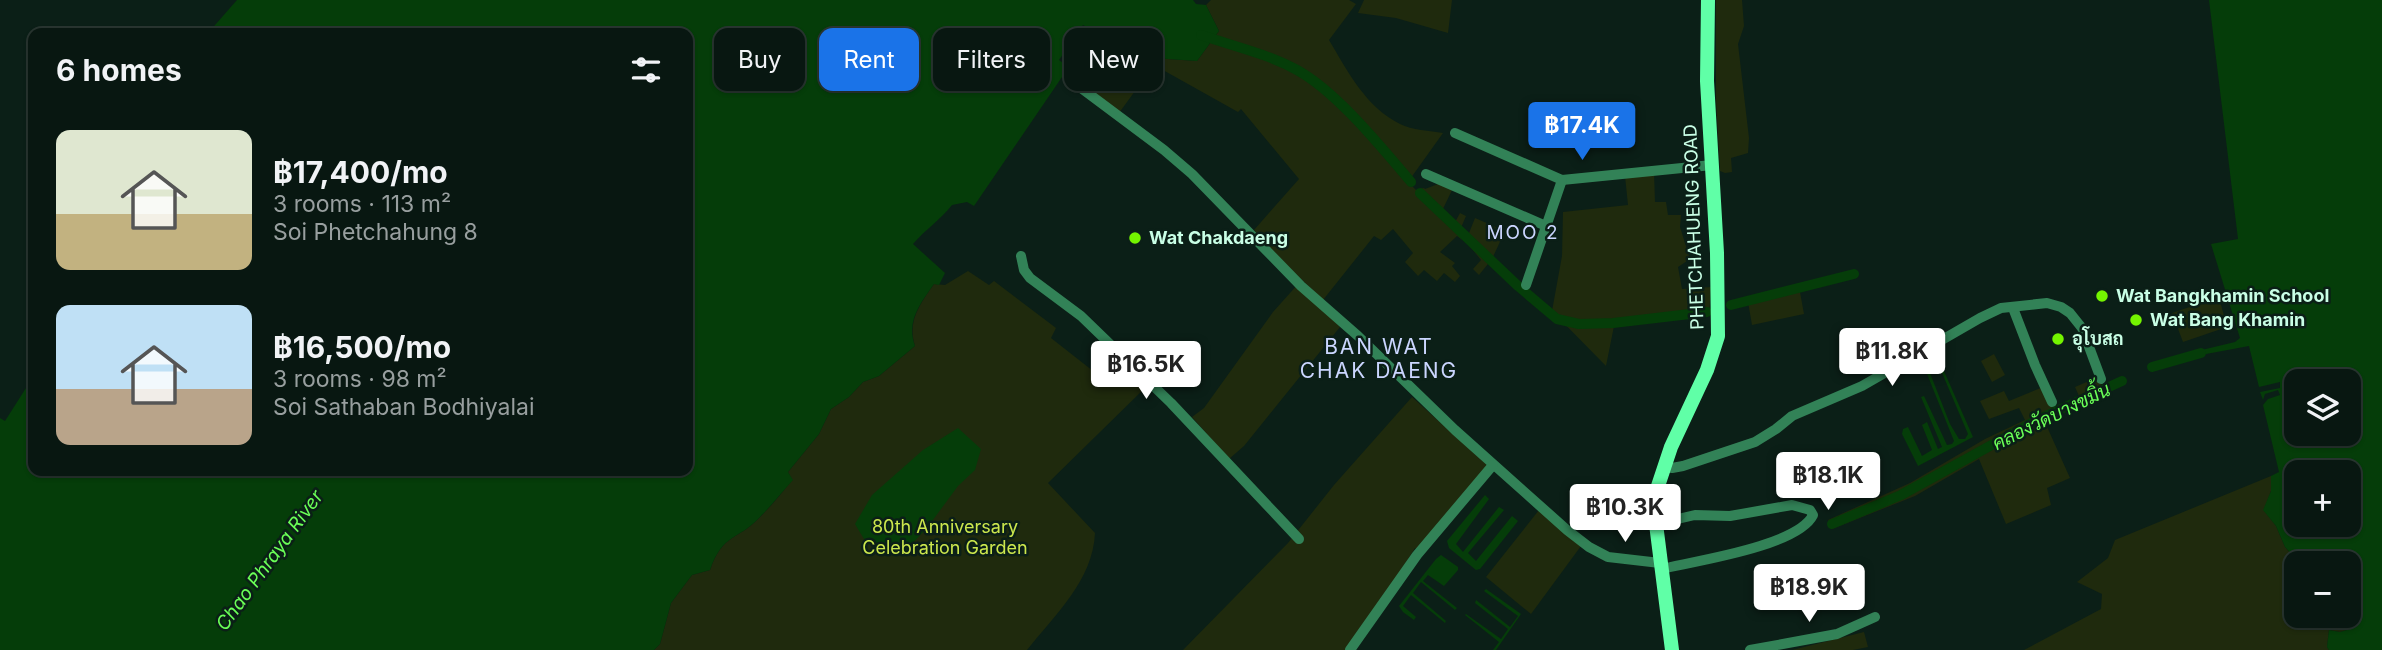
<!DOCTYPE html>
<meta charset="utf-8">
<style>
body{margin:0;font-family:Inter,Sarabun,sans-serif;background:#11201a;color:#f1f3f6;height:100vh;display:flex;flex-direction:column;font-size:26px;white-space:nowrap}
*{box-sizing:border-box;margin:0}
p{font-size:23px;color:#989f9f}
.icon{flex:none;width:38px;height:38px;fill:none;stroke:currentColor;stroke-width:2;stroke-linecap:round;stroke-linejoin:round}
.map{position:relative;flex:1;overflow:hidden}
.drawer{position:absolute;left:28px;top:28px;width:665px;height:448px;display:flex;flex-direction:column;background:#081711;border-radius:14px;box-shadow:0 2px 5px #0004,0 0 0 2px #293631}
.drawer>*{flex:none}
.banner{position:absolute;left:714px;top:28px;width:665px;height:63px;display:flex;gap:14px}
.tools{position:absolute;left:2284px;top:369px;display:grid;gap:14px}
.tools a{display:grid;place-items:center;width:77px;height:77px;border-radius:14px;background:#081711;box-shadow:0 2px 5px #0004,0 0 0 2px #293631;font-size:35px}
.price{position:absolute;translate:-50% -60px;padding:0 16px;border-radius:7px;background:#fff;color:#222;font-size:23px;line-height:46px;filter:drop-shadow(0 2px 4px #0008)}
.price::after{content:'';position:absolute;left:50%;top:42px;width:21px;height:16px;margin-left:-10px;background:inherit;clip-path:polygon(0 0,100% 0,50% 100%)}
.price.active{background:#1a73e8;color:#fff}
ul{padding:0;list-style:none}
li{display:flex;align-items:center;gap:21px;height:175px;padding:0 28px}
li span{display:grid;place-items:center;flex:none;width:196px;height:140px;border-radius:14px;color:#555}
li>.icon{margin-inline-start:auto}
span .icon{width:84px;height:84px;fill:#fffc;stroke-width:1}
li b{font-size:30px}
h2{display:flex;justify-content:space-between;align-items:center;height:84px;padding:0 28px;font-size:30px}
.tag{padding:0 24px;border-radius:14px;background:#081711;box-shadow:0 2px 5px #0004,0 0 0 2px #293631;font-size:24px;line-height:63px}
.tag.active{background:#1a73e8;color:#fff}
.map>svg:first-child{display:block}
.green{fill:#1f2a0d}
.water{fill:#053d09;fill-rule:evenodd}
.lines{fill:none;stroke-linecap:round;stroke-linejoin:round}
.canal{stroke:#053d09;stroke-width:10}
.street{stroke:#328257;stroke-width:10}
.secondary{stroke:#60ffa7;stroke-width:14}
.poi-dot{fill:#74f400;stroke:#0b1f17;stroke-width:2.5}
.labels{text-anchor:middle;stroke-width:5;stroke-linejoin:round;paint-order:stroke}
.street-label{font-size:18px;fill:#c9ffe6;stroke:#0b1f17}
.poi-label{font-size:18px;font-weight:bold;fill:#c9ffe6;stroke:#0b1f17;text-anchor:start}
.park-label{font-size:18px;fill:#cce74d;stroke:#0b1f17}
.neighbourhood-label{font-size:19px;letter-spacing:2px;fill:#cbd6ff;stroke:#0b1f17}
.water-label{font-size:19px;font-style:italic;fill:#6aff57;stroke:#0b1f17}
.quarter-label{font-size:21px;letter-spacing:2px;fill:#cbd6ff;stroke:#0b1f17}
</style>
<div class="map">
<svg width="2382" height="650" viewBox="0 0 2382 650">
<rect width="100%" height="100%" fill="#0b1f17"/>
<g class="green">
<path d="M1211,0H1349L1356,4L1329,40C1348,72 1366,107 1400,124C1412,130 1430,131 1443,133L1408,182L1416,190L1424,188L1425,189L1438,184L1453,188L1441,213L1454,224L1460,213L1466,216L1460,230L1469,233L1475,218L1505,231L1492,259L1479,275L1473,269L1481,260L1468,244L1457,236L1440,252L1455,263L1452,266L1460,276L1455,282L1444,273L1437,281L1424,270L1418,276L1405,262L1413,253L1393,229L1381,240L1374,236L1323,300L1282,261L1254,230L1299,179L1241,109L1238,112L1154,65L1119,113L1068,79L1073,70L1080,74L1101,35L1139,57L1197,61L1219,31L1206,5Z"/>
<polygon points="1364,0 1452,0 1448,33 1396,18 1358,13"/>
<polygon points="1716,0 1742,0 1744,26 1738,44 1749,138 1748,153 1731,158 1732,172 1725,173 1720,171 1716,100"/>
<polygon points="1654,172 1655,202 1666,202 1668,215 1681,215 1680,227 1690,259 1678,267 1682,289 1711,287 1709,316 1614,326 1606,366 1552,311 1562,256 1563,212 1628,205 1625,176"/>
<path d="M968,271L989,285L994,281L1056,328L1051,338L1102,378L1120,359L1147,386L1048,483L1095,533C1093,580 1055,615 1027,650H654L660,644L671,603L692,575L710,570C723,533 737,541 759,518C771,506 782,493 792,480L788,472L819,434L831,409L849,397L863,382L879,376L915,346C907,321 920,304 934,284L945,285Z"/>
<polygon points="1299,283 1340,327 1244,446 1229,459 1192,417 1204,408 1273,312"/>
<polygon points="1800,292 1804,314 1752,325 1748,302"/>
<polygon points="2219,297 2227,327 2183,342 2172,313"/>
<polygon points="1994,354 2005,375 1992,382 1981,361"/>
<polygon points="2098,377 2102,386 2109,382 2111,388 2044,420 2070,478 2047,488 2051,505 2006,524 1979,459 1915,496 1832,529 1828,520 1910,483 1985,439 2025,420 2019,408 1989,419 1980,401 2004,391 2009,401 2043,387 2053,408 2079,396 2075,387"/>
<polygon points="1412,397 1487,465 1417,550 1415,548 1389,590 1346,650 1183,650 1288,543 1334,485"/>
<path d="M2271,476V491L2264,510L2276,526L2285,547L2300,563L2296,564V616H2348L2349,608C2354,616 2354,621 2350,629L2340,632L2329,630L2327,647L2329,650H2024L2101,609L2102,594L2077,582L2108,558L2115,540Z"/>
<polygon points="1539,510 1581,546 1531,614 1486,577"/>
<polygon points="1864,632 1868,647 1853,650 1792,650"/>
</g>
<g class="water">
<path d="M237,0H1193L1196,4L1206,5L1219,31L1197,61L1139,57L1083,25L1059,60L1073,70L1068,79L1062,77L974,206L967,202L952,205C940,220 925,230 913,244L945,273L939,285L934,284C920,304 906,321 915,346L879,376L863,382L849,397L831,409L819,434L788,472L793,480C782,492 771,506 759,518C737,541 723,533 710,570L692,575L671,603L660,644L654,650H0V418L5,421L33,377V471H688V33H208Z"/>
<path d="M2209,0H2382V650H2329L2327,647L2329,630L2340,632L2350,629C2354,621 2354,616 2349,608L2348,564L2300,563L2285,547L2276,526L2263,510L2271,491V476L2279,472L2263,405L2268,399L2280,395L2278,390L2265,394L2263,400L2260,392L2280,388V382L2259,387L2249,346L2190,357L2189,353L2235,342L2240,338L2211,244L2238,239ZM2296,382H2348V434H2296ZM2296,472H2348V525H2296Z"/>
<polygon points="1936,353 1973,437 1918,466 1902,434 1903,429 1908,427 1922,456 1932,450 1922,425 1927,422 1938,449 1942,447 1921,397 1924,396 1947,445 1952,444 1954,441 1923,364 1926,363 1950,424 1959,439 1965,439 1968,434 1934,354"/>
<polygon points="958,428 981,449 975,470 958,486 927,528 907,549 867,544 855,524 872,495 923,450"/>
<polygon points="1485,495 1489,499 1456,544 1463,552 1499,507 1504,510 1468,553 1476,561 1512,516 1518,521 1480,569 1476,570 1449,548 1447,541"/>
<polygon points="1441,555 1458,567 1458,570 1444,586 1428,575 1423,581 1457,608 1455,610 1421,582 1413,593 1446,621 1445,623 1411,595 1403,606 1416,617 1414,620 1403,612 1399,606 1436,559"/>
<polygon points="1486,589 1521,614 1496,650 1493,650 1499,642 1465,615 1466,614 1501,639 1508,629 1475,603 1476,600 1510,627 1518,616 1484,591"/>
</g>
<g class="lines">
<g class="canal">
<path d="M1201,35C1233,46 1268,54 1297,70C1337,92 1381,147 1411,182"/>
<polyline points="1420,193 1518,286 1557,319 1579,324 1613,323 1707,312"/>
<polyline points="1731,305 1854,274"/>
<polyline points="2152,367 2201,353"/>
<polyline points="1832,524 1901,495 2037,420 2122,381"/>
</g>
<g class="street">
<polyline points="1073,82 1164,150 1192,174 1301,286 1358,336 1455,430 1567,530 1589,547 1608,557 1660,563"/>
<polyline points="1455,133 1562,180 1712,165"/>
<polyline points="1426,174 1546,226"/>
<polyline points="1021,256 1024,270 1030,278 1081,316 1171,403 1299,539"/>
<polyline points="1526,285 1562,180"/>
<polyline points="2013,308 2035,365 2052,402"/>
<polyline points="1664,467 1672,468 1683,466 1755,442 1776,429 1792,416 1862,386 1980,318 2001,308 2047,303 2061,307 2070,313 2082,328 2101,379"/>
<path d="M1656,524L1695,515L1730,516L1792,505L1810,510L1813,515C1798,546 1695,561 1661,569"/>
<polyline points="1350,650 1417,555 1493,465"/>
<polyline points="1750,650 1837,634 1875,617"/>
</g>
<polyline class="secondary" points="1672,650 1656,524 1658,486 1671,447 1707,370 1718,336 1717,253 1707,81 1708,0"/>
</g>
<g class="poi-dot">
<circle cx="1135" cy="238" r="7"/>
<circle cx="2102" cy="296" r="7"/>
<circle cx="2136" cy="320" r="7"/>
<circle cx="2058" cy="339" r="7"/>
</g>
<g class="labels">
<g class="street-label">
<text transform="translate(1694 227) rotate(-92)" y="6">PHETCHAHUENG ROAD</text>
</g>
<g class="poi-label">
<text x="1149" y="244">Wat Chakdaeng</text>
<text x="2116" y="302">Wat Bangkhamin School</text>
<text x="2150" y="326">Wat Bang Khamin</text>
<text x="2072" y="345">อุโบสถ</text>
</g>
<g class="park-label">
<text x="945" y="533">80th Anniversary<tspan x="945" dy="21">Celebration Garden</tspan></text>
</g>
<g class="neighbourhood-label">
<text x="1523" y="239">MOO 2</text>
</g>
<g class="water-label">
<text transform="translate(2051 416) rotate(-26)" y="7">คลองวัดบางขมิ้น</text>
<text transform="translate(269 560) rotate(-54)" y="7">Chao Phraya River</text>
</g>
<g class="quarter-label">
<text x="1379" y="354">BAN WAT<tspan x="1379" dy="24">CHAK DAENG</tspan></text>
</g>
</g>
</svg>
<div class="tools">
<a><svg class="icon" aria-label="layers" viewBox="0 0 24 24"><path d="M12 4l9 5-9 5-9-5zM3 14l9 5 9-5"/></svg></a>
<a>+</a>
<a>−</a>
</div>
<b class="price active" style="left:1582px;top:162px">฿17.4K</b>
<b class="price" style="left:1892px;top:388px">฿11.8K</b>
<b class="price" style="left:1146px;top:401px">฿16.5K</b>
<b class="price" style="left:1828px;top:512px">฿18.1K</b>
<b class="price" style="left:1625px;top:544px">฿10.3K</b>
<b class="price" style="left:1809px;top:624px">฿18.9K</b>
<div class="banner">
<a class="tag">Buy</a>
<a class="tag active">Rent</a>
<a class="tag">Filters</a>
<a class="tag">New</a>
</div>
<section class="drawer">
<h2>6 homes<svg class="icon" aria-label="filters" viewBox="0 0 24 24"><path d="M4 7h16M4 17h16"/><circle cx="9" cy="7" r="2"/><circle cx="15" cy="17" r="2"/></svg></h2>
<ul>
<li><span style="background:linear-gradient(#dfe7d0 60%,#c2b280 0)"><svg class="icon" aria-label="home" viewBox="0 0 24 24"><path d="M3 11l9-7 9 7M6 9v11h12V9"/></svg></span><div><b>฿17,400/mo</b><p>3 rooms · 113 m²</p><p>Soi Phetchahung 8</p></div></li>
<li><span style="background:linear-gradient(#bfe0f5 60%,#b9a48a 0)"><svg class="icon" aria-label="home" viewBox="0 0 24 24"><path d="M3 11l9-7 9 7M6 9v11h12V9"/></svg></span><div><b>฿16,500/mo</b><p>3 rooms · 98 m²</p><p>Soi Sathaban Bodhiyalai</p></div></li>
</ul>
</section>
</div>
